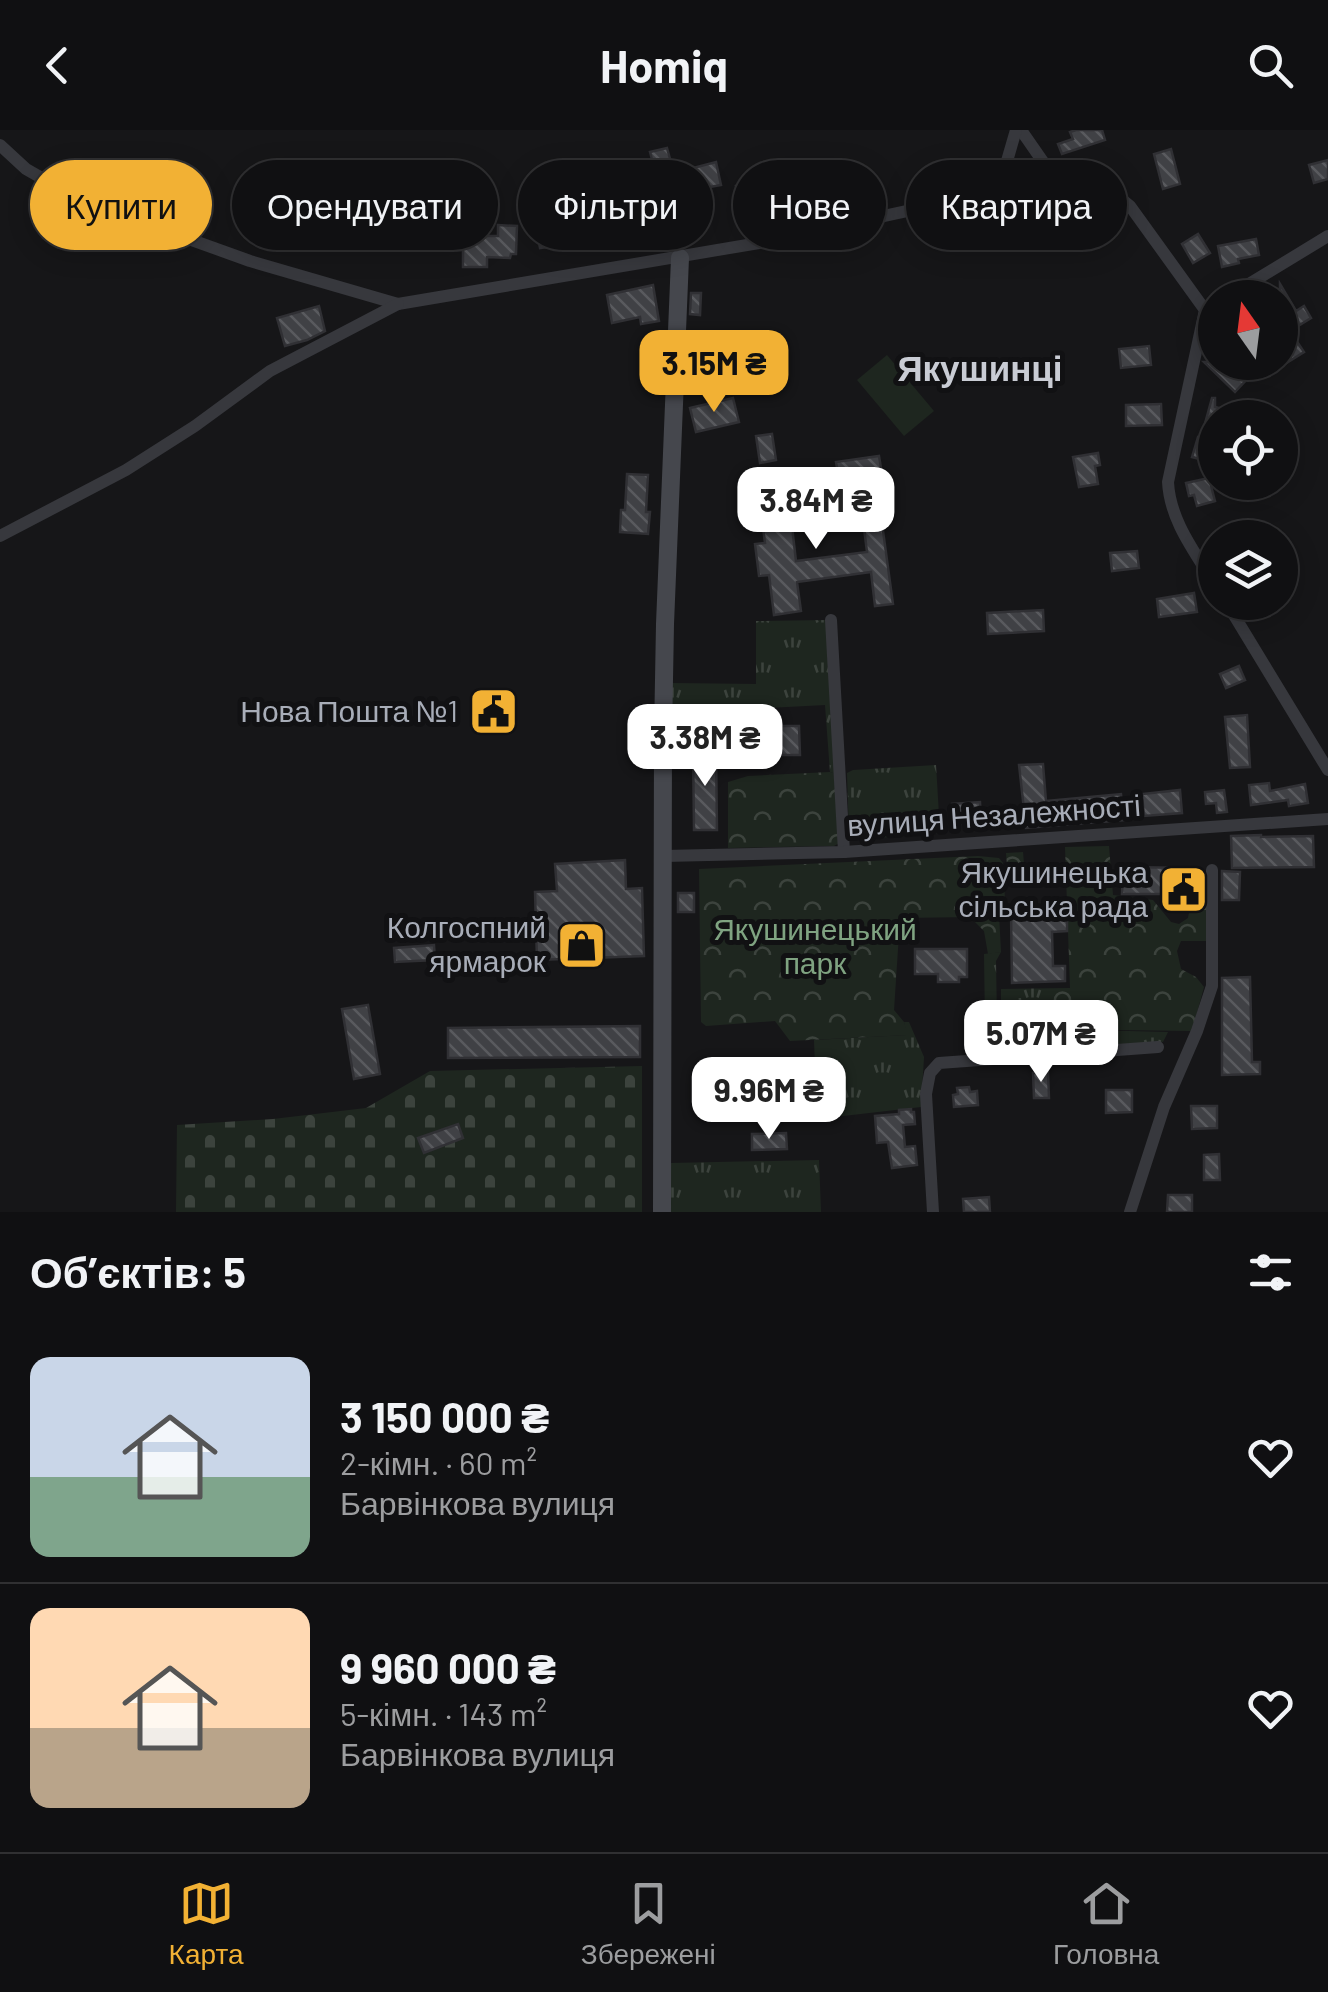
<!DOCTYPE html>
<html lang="uk">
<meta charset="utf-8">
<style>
body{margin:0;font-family:Barlow,sans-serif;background:#19191b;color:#f1f3f6;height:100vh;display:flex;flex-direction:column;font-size:38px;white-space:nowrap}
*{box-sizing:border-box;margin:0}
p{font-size:32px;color:#9c9d9f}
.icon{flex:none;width:55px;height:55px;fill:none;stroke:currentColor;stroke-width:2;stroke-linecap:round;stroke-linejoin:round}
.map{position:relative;height:1082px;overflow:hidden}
.side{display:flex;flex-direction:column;background:#101012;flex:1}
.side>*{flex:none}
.guide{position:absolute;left:30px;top:30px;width:1270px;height:90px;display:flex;gap:20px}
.needle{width:65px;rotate:346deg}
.tools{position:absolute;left:1198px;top:150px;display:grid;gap:20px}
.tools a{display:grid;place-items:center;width:100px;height:100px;border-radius:50%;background:#101012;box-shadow:0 5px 25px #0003,0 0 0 2px #303032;font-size:50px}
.price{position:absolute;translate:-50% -85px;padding:0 22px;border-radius:20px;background:#fff;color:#222;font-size:32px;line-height:65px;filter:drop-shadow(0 2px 5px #0008)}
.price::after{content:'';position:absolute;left:50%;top:60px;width:30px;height:22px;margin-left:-15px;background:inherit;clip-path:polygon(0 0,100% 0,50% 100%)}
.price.current{background:#f2b134;color:#111}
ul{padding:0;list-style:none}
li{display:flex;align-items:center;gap:30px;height:250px;padding:0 30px}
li+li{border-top:2px solid #303032}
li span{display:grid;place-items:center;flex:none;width:280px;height:200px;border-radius:20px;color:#555}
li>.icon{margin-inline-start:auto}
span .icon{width:120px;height:120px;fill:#fffc;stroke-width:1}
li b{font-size:42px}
h2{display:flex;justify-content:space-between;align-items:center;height:120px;padding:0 30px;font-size:42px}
.pill{padding:0 35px;border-radius:45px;background:#101012;box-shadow:0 5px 25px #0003,0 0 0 2px #303032;font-size:35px;line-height:90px}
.pill.current{background:#f2b134;color:#111}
header{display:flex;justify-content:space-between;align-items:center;height:130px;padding:0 30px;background:#101012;font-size:45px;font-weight:700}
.tab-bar{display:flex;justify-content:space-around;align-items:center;height:140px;border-top:2px solid #303032;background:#101012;font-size:28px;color:#9c9d9f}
.tab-bar a{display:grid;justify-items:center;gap:5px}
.tab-bar .current{color:#f2b134}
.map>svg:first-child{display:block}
.grass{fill:url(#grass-tufts)}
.forest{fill:url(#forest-crowns)}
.cemetery{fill:url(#cemetery-stones)}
.pitch{fill:#1e261f}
.building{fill:url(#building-back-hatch);stroke:#303034;stroke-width:2.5}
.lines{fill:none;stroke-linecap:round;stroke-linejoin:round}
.street{stroke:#37383d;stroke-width:12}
.secondary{stroke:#45474d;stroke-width:18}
.labels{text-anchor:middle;stroke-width:10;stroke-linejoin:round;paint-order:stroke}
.poi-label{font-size:30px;fill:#a8adb8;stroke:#111113;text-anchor:end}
.street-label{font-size:30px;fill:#a8adb8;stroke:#111113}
.park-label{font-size:30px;fill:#7fa381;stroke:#111113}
.quarter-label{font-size:35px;font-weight:bold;fill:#c9ccd4;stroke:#111113}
</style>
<header><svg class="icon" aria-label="back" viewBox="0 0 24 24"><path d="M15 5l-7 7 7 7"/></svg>Homiq<svg class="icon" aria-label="search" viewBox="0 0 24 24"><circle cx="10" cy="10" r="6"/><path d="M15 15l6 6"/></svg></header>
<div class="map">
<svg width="1328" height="1082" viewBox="0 0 1328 1082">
<defs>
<pattern id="grass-tufts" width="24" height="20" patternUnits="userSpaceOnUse" patternTransform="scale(2.5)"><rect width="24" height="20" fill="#1e261f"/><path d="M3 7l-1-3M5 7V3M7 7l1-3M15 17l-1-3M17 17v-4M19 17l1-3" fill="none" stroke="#3c433d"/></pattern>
<pattern id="forest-crowns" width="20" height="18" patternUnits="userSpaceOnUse" patternTransform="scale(2.5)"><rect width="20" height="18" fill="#1e261f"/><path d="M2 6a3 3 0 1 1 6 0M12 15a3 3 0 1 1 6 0" fill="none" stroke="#3c433d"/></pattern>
<pattern id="cemetery-stones" width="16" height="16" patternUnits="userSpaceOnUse" patternTransform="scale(2.5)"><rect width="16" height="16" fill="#1e261f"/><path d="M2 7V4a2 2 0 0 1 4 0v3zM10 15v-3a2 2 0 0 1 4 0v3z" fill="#3c433d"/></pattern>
<pattern id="building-back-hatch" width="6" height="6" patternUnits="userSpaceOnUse" patternTransform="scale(2.5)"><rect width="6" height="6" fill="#404145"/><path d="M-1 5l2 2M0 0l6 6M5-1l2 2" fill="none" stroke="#595a5e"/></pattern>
</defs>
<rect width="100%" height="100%" fill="#161618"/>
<g class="grass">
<polygon points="827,490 836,644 830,642 825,575 667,583 670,553 756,554 756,491"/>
<polygon points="936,635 940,703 853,710 849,704 847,643 853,640"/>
<polygon points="1001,822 996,831 997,891 985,892 984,824"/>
<polygon points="1070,858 1046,899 1168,902 1163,912 1001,920 1001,859"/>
<polygon points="904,892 909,892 924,927 921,977 817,989 814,910 907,905"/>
<polygon points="819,1030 821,1082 671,1082 671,1033"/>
</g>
<g class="forest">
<polygon points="830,642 836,644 841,712 834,716 728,718 728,652 748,646"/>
<polygon points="1109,716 1113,765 1153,770 1171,792 1179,794 1188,788 1191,772 1206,769 1206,811 1181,811 1177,821 1181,839 1196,847 1204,857 1192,901 1046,899 1008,883 1009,868 1031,868 1042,875 1055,862 1070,858 1065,717"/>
<polygon points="1023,722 1025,747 1008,748 1006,723"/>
<polygon points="978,726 999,728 1003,733 1005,770 999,784 1001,822 988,824 984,801 970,787 900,788 894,880 904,892 908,905 790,911 775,891 706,896 701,892 699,739"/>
</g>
<polygon class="cemetery" points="642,936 642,1082 176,1082 177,995 273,989 366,978 430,941"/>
<polygon class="pitch" points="887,225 934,281 904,306 857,250"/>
<g class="building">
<polygon points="1076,0 1102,0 1105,10 1062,24 1058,14 1073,9 1070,2"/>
<polygon points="667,18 674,43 716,32 721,55 699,59 708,91 685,98 681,83 646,91 641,63 660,60 650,22"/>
<polygon points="1171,19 1180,54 1163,59 1154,24"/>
<polygon points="1328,30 1328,49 1314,53 1309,35"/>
<polygon points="790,42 801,43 801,46 817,47 815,73 788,71"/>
<polygon points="755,51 757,61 761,60 765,72 742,78 736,56"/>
<rect x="571" y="65" width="20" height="29"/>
<polygon points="622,91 623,97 627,97 628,111 625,111 626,115 607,118 603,93"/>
<polygon points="498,95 517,96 516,124 511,124 510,128 487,127 487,137 463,137 463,111 479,111 479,106 498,106"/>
<polygon points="558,97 561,115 540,118 537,101"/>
<polygon points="1198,104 1210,123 1193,133 1182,114"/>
<polygon points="1256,109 1259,125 1238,129 1239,133 1222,137 1218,116"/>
<polygon points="1280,154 1296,181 1304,176 1311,188 1290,201 1304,222 1280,237"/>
<polygon points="653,155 659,191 641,194 640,187 612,193 607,165"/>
<polygon points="691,163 701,163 700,185 690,184"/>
<polygon points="319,176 325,201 307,210 285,216 277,188"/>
<polygon points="690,209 717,210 715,238 733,239 732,259 688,258"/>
<polygon points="1149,216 1151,235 1121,238 1119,219"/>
<polygon points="1204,232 1233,232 1249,247 1235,262"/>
<polygon points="733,268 739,292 696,302 690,278"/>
<polygon points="1212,268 1215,268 1215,277 1243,284 1243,288 1215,288 1215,333 1192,327 1198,307 1201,308"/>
<polygon points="1161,274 1162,295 1126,296 1126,275"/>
<polygon points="772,304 776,330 760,333 756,306"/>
<polygon points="1098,323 1100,335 1095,336 1098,354 1079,357 1073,327"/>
<polygon points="879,326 882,344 839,350 836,332"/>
<polygon points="627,344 648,345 646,382 650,382 648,404 620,402 621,380 625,380"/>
<polygon points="1209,348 1215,371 1197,376 1194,365 1189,366 1186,353"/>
<polygon points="799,362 801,373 818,371 820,384 791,388 796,431 867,422 860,366 878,364 893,474 875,476 871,442 797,452 801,481 774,485 769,445 759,446 755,414 765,413 759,367"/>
<polygon points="1137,421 1139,438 1112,441 1110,423"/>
<polygon points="1194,463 1197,482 1159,487 1157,469"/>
<polygon points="1043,480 1044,501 988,504 987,483"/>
<polygon points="1239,536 1245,550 1226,558 1220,544"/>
<polygon points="1247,585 1250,637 1230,638 1225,587"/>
<polygon points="777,596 799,596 800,625 777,625"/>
<polygon points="716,617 717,700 694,700 693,618"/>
<polygon points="1043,634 1046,671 1121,664 1124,690 1026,698 1019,635"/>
<polygon points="1269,653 1270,661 1305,654 1308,673 1289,676 1288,670 1251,675 1249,655"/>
<polygon points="1180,660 1182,683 1144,686 1142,664"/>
<polygon points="1224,660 1227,682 1217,683 1216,673 1206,674 1205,662"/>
<polygon points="980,672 981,689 978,689 979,693 965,694 965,690 953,690 952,674"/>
<polygon points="1261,705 1261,707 1313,706 1314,737 1232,738 1231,706"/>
<polygon points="625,730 626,759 642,758 644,826 537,830 535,762 557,761 555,734"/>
<polygon points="1123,737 1192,738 1192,764 1122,764"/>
<polygon points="1222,741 1240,742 1239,770 1222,770"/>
<rect x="678" y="763" width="16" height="19"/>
<polygon points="1054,776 1054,782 1067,782 1067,801 1052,802 1053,836 1065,836 1065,851 1012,853 1011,783 1025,783 1025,777"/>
<polygon points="434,815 435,830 395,832 394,818"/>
<polygon points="915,819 967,819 967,847 959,847 959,852 938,852 938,844 915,844"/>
<polygon points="1250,847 1252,932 1260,932 1260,944 1222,945 1222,848"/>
<polygon points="368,875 380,944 354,949 342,879"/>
<polygon points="640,896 640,927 448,928 448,898"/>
<polygon points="1048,942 1049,968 1034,968 1033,943"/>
<polygon points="778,957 779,977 742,980 740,959"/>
<polygon points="969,957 970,962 977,961 978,975 954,977 953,965 958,964 957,958"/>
<polygon points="1106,960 1132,960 1132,982 1106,983"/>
<polygon points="1191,976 1217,976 1217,998 1192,999"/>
<polygon points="911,979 911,982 914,982 915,994 903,995 905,1017 915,1016 917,1035 892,1038 888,1012 877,1013 875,986 899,984 899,980"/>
<polygon points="458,994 463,1008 424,1023 418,1008"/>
<polygon points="786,1003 787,1019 752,1020 752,1004"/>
<polygon points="1219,1024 1220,1050 1204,1050 1204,1025"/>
<polygon points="1168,1065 1192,1065 1192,1082 1167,1082"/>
<polygon points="989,1067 990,1082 964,1082 963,1069"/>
</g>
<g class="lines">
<g class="street">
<polyline points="1021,0 1055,49"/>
<path d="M0,15L26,39L80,70L250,131L398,174L759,113L1055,49C1085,49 1107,56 1130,76L1205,180L1168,352C1170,391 1195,422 1215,455"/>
<polyline points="998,62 1016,0"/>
<polyline points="1226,168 1328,106"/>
<polyline points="0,406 126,340 195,296 270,241 398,174"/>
<polyline points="1226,472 1328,640"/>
<polyline points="831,490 844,722"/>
<polyline points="664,726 844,722 1328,689"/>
<polyline points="933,1082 926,964 930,943 939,933 1158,917"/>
<polyline points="1130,1082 1164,977 1197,901 1212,856 1212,740"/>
</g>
<polyline class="secondary" points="662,1082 663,605 665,494 680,128"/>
</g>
<defs>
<symbol id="civic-square" viewBox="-11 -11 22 22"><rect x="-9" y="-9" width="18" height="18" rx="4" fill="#f2b134" stroke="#111113"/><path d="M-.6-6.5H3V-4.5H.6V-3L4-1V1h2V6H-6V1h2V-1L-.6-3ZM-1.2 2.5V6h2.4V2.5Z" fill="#111"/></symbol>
<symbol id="shop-square" viewBox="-11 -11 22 22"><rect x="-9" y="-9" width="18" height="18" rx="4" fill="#f2b134" stroke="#111113"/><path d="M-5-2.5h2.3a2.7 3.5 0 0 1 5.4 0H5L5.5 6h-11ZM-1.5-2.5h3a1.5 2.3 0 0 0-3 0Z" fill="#111"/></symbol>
</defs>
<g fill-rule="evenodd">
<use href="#civic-square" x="466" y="554" width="55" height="55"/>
<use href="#civic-square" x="1156" y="732" width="55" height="55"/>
<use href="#shop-square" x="554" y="788" width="55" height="55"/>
</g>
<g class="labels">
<g class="poi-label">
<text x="458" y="592">Нова Пошта №1</text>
<text x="1148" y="753">Якушинецька<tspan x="1148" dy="34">сільська рада</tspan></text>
<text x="546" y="808">Колгоспний<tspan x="546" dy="34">ярмарок</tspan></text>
</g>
<g class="street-label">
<text transform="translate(994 686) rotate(-4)" y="10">вулиця Незалежності</text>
</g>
<g class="park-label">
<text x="815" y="810">Якушинецький<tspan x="815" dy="34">парк</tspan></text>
</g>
<g class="quarter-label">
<text x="980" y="251">Якушинці</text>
</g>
</g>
</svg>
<div class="tools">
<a><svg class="needle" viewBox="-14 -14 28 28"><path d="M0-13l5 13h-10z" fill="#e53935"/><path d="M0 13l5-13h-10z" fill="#9c9d9f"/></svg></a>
<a><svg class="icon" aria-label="locate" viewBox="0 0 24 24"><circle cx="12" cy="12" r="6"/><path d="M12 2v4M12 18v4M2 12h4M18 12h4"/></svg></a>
<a><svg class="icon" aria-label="layers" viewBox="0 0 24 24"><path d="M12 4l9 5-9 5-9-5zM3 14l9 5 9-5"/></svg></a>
</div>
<b class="price current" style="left:714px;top:285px">3.15M ₴</b>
<b class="price" style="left:816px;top:422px">3.84M ₴</b>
<b class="price" style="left:705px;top:659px">3.38M ₴</b>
<b class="price" style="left:1041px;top:955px">5.07M ₴</b>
<b class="price" style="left:769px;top:1012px">9.96M ₴</b>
<div class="guide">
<a class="pill current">Купити</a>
<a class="pill">Орендувати</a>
<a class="pill">Фільтри</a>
<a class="pill">Нове</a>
<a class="pill">Квартира</a>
</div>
</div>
<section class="side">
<h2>Об’єктів: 5<svg class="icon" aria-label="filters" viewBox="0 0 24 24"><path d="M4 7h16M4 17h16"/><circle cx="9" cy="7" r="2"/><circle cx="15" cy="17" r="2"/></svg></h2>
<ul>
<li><span style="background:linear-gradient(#c9d6e8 60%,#7fa58c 0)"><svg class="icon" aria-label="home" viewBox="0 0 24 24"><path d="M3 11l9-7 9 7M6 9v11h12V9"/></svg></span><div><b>3 150 000 ₴</b><p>2-кімн. · 60 m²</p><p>Барвінкова вулиця</p></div><svg class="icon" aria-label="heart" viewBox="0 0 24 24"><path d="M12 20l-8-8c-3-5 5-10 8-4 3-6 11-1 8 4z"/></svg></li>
<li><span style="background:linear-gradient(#ffd9b3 60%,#b9a48a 0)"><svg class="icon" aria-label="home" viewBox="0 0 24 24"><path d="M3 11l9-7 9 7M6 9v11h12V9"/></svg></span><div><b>9 960 000 ₴</b><p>5-кімн. · 143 m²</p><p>Барвінкова вулиця</p></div><svg class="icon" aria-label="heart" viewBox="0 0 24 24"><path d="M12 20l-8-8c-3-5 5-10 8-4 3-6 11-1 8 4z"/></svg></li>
</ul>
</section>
<nav class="tab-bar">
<a class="current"><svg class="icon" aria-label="map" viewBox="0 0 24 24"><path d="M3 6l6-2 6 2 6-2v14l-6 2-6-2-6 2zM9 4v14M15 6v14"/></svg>Карта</a>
<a><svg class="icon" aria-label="saved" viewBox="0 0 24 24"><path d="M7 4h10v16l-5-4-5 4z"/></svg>Збережені</a>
<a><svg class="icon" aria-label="home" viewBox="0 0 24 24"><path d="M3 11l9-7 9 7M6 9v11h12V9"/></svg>Головна</a>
</nav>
